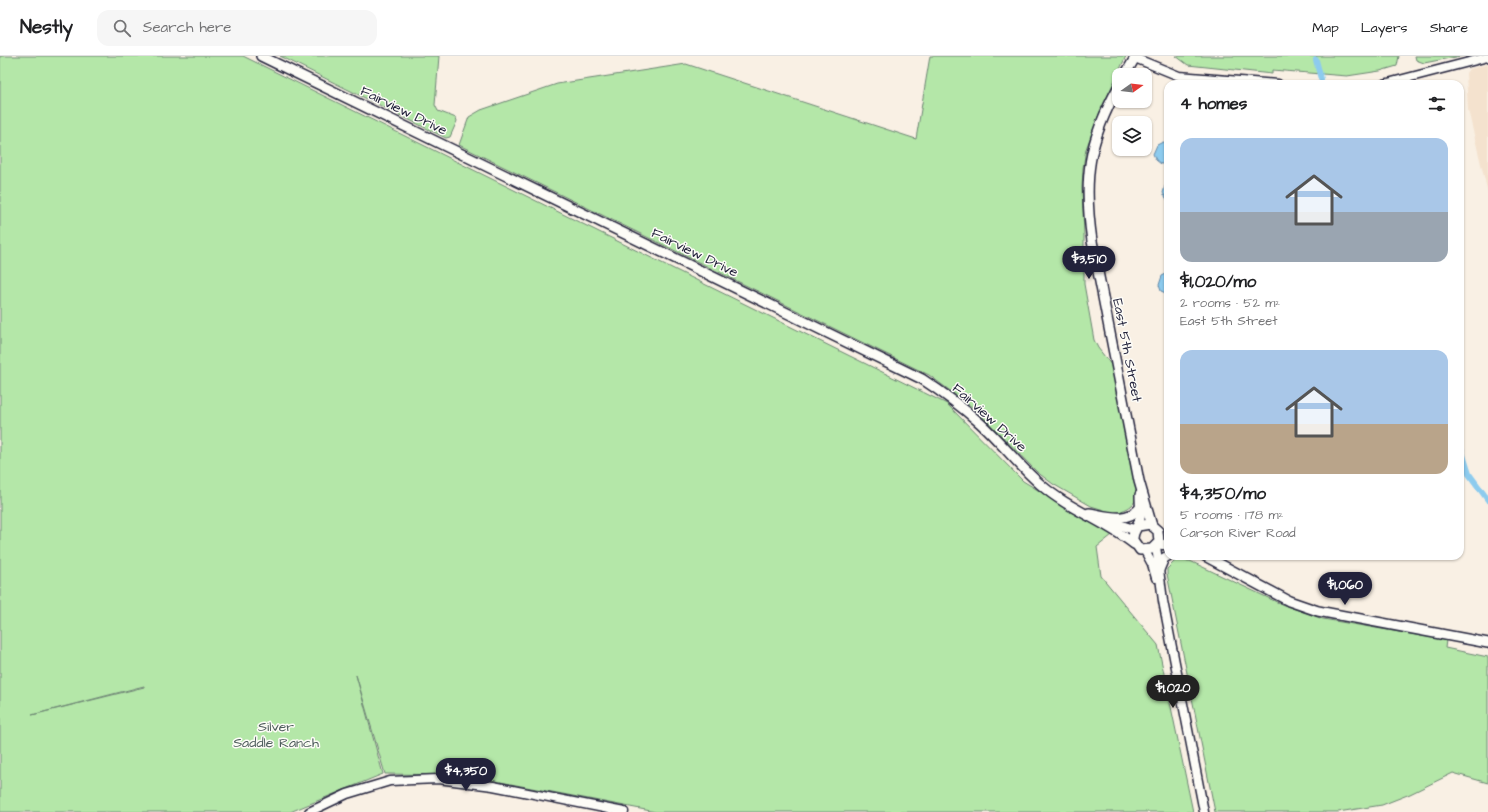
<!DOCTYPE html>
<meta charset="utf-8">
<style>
body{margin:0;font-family:"Architects Daughter",sans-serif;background:#f6f6f6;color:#202124;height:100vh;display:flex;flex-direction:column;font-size:15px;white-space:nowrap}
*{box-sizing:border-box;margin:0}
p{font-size:13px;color:#757577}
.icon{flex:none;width:22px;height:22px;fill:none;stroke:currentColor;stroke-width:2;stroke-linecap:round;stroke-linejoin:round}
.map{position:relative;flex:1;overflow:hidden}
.drawer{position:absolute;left:1164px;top:24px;width:300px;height:480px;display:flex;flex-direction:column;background:#fff;border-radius:12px;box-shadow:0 1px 3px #0004}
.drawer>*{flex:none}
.needle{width:26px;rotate:76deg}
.fabs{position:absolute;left:1112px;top:12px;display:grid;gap:8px}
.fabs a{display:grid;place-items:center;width:40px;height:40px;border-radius:8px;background:#fff;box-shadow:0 1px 3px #0004;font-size:20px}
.price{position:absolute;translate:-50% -34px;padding:0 9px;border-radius:14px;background:#22223b;color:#fff;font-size:13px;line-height:26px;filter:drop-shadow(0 1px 2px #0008)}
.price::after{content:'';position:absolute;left:50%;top:24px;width:12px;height:9px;margin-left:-6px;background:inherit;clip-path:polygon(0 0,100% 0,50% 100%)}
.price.current{background:#222;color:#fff}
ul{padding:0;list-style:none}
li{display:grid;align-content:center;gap:8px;height:212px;padding:0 16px}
li span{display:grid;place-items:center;height:124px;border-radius:12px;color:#555}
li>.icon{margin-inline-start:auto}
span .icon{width:72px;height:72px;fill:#fffc;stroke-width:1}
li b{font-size:17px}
h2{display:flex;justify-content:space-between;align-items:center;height:48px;padding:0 16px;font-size:17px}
header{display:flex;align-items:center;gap:24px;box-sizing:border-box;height:56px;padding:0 20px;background:#fff;border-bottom:1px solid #e0e0e0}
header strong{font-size:19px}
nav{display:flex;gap:22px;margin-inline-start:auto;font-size:14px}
.search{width:280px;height:36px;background:#f6f6f6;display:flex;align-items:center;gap:10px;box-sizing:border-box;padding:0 14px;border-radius:12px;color:#757577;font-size:15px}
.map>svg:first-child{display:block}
.built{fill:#f4e2ce}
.green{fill:#b4e7a8;stroke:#6b8472;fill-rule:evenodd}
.water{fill:#8dcbee;stroke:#6287a6}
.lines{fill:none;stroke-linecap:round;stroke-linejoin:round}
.canal{stroke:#8dcbee;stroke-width:6}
.tertiary-casing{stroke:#22223b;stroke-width:11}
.secondary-casing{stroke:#22223b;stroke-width:12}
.tertiary{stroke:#fdfcf7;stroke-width:8}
.secondary{stroke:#fdfcf7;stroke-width:9}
.labels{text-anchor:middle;stroke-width:3;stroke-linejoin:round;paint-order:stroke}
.street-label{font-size:14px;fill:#22223b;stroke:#fdfcf7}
.park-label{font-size:14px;fill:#4e5d5c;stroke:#fdfcf7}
</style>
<header>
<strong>Nestly</strong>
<div class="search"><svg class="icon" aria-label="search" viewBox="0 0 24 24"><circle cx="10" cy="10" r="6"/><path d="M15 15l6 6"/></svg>Search here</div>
<nav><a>Map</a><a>Layers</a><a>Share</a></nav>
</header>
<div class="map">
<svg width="1488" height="756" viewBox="0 0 1488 756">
<rect width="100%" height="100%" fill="#f9f0e4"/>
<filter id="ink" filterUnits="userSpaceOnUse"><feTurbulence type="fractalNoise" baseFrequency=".025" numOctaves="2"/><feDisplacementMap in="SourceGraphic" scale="8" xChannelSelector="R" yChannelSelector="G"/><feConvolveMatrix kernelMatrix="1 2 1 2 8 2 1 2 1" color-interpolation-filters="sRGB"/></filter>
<g filter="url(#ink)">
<polygon class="built" points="1488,8 1488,137 1468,54 1466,17 1469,13"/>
<g class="green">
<path d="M0,0H243L947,348L1023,425L1112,479L1097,491L1101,520L1158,589L1193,756H656L464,719L385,718L356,619L383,718L290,756H0ZM144,630V631L32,659Z"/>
<polygon points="280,0 439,0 435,49 438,55 456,62 457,65 450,81 446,82"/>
<path d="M930,0H1126L1100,56L1086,93L1083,112L1082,132L1084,179V228L1094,284L1098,292L1112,310L1137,437C1136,448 1130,452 1121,455L1120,459L1091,450L1053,428L1037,416L977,355L929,319L459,89L469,61L481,54L557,28L686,8L916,83Z"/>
<polygon points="1176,0 1399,0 1397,10 1380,15 1347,20 1272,14 1272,18 1188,9"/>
<polygon points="1415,0 1461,0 1424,7 1416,4"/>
<polygon points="1176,504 1190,505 1281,548 1323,563 1446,584 1445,592 1488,601 1488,727 1453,717 1410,738 1382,749 1338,756 1215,756 1167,518 1167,513"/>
</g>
<g class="water">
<polygon points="1163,86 1168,87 1168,107 1161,108 1156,104 1153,98 1157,89"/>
<polygon points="1168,127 1168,145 1163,137 1165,130"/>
<polygon points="1168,217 1168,238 1161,235 1159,229 1162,220"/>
</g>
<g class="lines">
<g class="canal">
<polyline points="1316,4 1321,23"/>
<polyline points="1460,390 1469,418 1488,444"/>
</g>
<defs>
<g id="tertiary">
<polyline points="1135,2 1179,20 1278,28"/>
<polyline points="1384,28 1488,1"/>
<polyline points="1156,490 1163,545 1204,756"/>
<polyline points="1145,495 1152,508 1156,522"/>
<polyline points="309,756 347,738 390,725 438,723 493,730 624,756"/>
</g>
<g id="secondary">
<path d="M261,0L922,323C942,336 961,350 980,367C1001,386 1018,409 1040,428C1068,453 1105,465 1134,488"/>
<polyline points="1125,19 1136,0"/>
<path d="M1119,30C1088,85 1083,123 1092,185L1139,425L1152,470"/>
<path d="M1089,457C1107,460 1127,467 1140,452"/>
<polyline points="1105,464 1135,474"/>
<path d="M1138,470L1150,468L1158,475L1159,486L1152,493L1140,494L1133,484C1132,475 1139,471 1140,462C1141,455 1140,446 1140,439"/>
<polyline points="1158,488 1168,489"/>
<polyline points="1205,500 1289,545 1318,555 1488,587"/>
<polyline points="1159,514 1164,502 1168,500"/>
</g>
</defs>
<use href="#tertiary" class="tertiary-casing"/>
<use href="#secondary" class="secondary-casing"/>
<use href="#tertiary" class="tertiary"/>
<use href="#secondary" class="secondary"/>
</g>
</g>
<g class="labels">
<g class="street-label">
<text transform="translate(404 54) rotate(26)" y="5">Fairview Drive</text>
<text transform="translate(695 196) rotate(26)" y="5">Fairview Drive</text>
<text transform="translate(1128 294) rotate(79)" y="5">East 5th Street</text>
<text transform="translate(990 361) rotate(42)" y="5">Fairview Drive</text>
</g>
<g class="park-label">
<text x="276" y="675">Silver<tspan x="276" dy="16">Saddle Ranch</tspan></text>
</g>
</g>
</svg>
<div class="fabs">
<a><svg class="needle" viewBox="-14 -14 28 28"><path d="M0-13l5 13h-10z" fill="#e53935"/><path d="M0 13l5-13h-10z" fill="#757577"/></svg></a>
<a><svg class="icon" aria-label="layers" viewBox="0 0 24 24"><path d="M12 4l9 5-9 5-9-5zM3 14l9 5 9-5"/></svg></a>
</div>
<b class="price" style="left:1089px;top:224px">$3,510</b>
<b class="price" style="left:1345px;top:550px">$1,060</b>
<b class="price current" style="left:1173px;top:653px">$1,020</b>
<b class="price" style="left:466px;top:736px">$4,350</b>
<section class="drawer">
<h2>4 homes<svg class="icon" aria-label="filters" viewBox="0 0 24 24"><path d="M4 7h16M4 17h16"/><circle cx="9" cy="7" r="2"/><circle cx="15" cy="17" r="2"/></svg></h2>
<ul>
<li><span style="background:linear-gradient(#a9c7e8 60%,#9aa5b1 0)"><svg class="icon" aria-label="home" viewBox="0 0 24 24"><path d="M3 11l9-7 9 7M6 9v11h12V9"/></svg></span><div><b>$1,020/mo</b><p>2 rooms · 52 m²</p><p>East 5th Street</p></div></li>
<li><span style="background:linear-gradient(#a9c7e8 60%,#b9a48a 0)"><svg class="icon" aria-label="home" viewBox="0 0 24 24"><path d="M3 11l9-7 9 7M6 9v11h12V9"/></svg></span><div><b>$4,350/mo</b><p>5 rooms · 178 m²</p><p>Carson River Road</p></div></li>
</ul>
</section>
</div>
